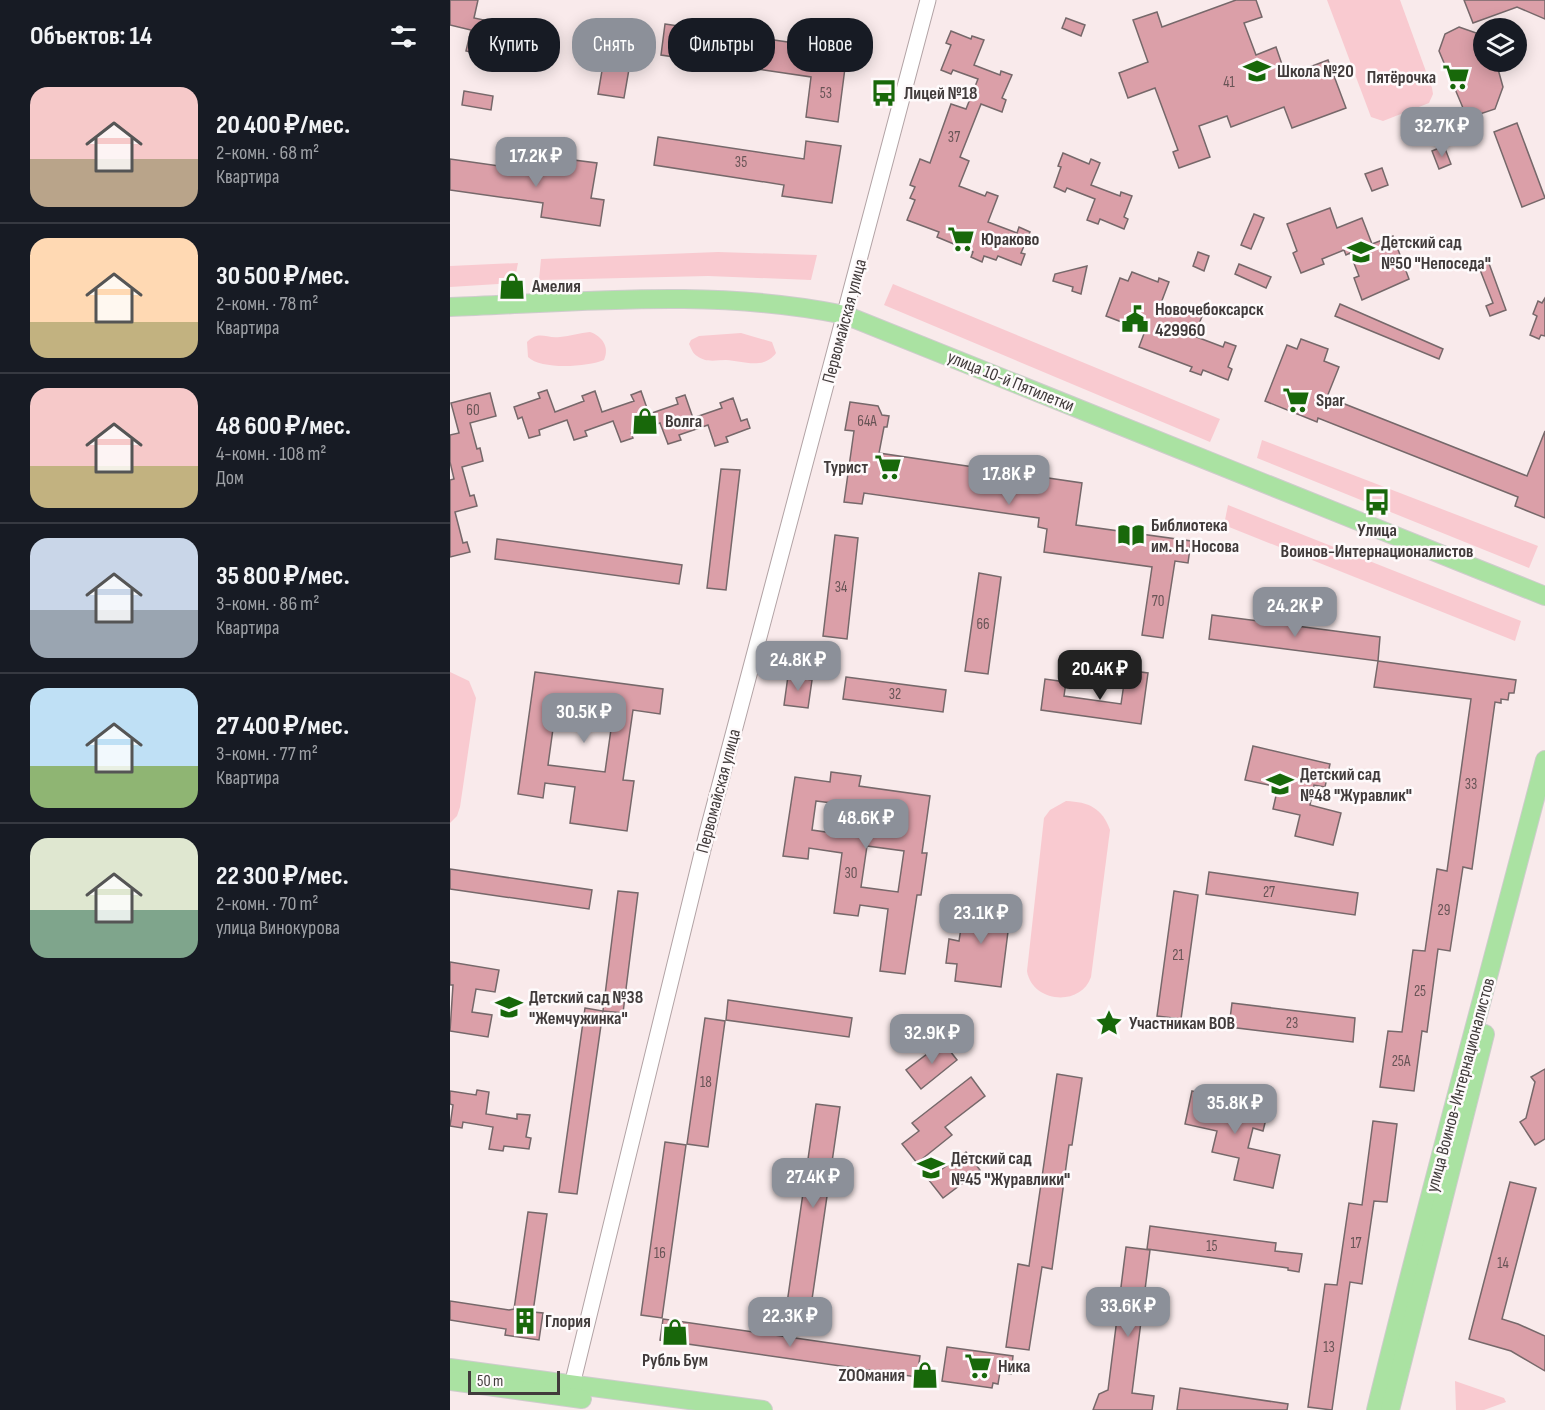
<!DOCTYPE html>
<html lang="ru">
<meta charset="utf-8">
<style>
body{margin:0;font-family:"Sofia Sans Condensed",sans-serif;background:#20242c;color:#f1f3f6;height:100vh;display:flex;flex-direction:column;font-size:22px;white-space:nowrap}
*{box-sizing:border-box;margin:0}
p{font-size:20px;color:#9ea1a6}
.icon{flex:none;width:33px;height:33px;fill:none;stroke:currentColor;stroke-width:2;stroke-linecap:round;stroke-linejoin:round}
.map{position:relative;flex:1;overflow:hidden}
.panel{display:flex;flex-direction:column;background:#171b24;width:450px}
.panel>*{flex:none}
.guide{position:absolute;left:18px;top:18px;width:570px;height:54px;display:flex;gap:12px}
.buttons{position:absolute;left:1023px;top:18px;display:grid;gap:12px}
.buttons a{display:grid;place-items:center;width:54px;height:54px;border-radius:50%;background:#171b24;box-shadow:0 3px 15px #0003;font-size:30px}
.scale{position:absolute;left:18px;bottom:15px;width:92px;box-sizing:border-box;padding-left:6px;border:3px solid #413b3b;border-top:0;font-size:16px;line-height:21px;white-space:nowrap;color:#413b3b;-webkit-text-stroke:4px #fefafb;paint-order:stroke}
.price{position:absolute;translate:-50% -51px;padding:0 14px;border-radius:12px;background:#8c9099;color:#fff;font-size:20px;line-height:39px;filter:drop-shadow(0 2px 3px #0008)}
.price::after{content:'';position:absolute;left:50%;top:36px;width:18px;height:14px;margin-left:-9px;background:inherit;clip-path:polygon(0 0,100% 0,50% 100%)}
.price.active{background:#222;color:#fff}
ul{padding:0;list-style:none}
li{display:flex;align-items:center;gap:18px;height:150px;padding:0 30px}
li+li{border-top:2px solid #363941}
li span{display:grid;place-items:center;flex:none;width:168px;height:120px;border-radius:18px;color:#555}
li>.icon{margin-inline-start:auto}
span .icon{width:72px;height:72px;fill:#fffc;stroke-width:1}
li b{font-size:26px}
h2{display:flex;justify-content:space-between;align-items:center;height:72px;padding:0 30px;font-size:26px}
.chip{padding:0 21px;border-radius:24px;background:#171b24;box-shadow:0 3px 15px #0003;font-size:21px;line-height:54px}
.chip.active{background:#8c9099;color:#fff}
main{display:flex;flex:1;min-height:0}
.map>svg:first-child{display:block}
.green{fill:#f9cad0}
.building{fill:#db9fa8;stroke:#76686a;stroke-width:1.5;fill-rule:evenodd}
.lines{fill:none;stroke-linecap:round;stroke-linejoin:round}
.minor-casing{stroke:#b2a3a5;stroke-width:17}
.major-casing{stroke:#cecccc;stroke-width:20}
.minor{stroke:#fff;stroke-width:15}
.major{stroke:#aae2a2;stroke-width:18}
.labels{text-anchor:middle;stroke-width:5;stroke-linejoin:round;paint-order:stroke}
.number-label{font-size:15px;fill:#685456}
.poi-label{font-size:18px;font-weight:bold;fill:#413b3b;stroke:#fefafb;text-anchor:start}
.street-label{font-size:18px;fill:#413b3b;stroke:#fefafb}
</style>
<main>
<section class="panel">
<h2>Объектов: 14<svg class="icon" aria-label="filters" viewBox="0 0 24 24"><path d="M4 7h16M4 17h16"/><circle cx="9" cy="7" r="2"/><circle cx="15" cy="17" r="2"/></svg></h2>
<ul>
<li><span style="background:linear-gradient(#f6c9c9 60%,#b9a48a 0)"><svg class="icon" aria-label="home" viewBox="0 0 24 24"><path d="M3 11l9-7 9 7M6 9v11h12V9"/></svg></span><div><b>20 400 ₽/мес.</b><p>2-комн. · 68 m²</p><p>Квартира</p></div></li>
<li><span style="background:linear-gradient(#ffd9b3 70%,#c2b280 0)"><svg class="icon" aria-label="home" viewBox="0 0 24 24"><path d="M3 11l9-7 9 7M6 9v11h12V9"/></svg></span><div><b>30 500 ₽/мес.</b><p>2-комн. · 78 m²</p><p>Квартира</p></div></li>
<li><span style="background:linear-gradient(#f6c9c9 65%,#c2b280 0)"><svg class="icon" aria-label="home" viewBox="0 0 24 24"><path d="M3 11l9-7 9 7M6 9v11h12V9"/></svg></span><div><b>48 600 ₽/мес.</b><p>4-комн. · 108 m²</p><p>Дом</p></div></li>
<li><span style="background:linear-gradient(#c9d6e8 60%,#9aa5b1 0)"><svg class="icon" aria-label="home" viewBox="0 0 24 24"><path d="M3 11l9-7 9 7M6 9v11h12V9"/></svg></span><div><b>35 800 ₽/мес.</b><p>3-комн. · 86 m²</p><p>Квартира</p></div></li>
<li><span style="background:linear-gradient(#bfe0f5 65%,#8fb573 0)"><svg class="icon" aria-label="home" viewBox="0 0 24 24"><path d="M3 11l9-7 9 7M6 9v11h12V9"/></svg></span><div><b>27 400 ₽/мес.</b><p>3-комн. · 77 m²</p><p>Квартира</p></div></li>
<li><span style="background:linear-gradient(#dfe7d0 60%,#7fa58c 0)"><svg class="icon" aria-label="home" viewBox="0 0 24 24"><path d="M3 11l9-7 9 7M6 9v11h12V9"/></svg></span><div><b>22 300 ₽/мес.</b><p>2-комн. · 70 m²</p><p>улица Винокурова</p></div></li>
</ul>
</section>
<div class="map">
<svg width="1095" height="1410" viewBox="0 0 1095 1410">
<rect width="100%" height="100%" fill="#f9eaeb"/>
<g class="green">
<polygon points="877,0 950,0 982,88 983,94 979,103 933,121 921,117"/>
<polygon points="268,252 367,255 361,280 258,276 89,280 91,259"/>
<polygon points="68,263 64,283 0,287 0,266"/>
<polygon points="443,284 770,419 760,442 434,305"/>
<path d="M140,332C152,336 160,347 154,360C137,367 91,370 78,357L77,342C89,330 96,339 110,337C120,336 130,333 140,332Z"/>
<path d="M291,333L322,342L326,353C314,370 292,361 276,360C266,360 256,363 247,356C243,354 241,348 239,344L241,340L249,336Z"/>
<polygon points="812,440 1088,546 1079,568 807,458"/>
<polygon points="778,505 1071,621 1065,641 774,525"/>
<polygon points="0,672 19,681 26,698 10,807 7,816 0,823"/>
<path d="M616,801C639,802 652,808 660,830L641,977C631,1007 582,1003 577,971L594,818L600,810Z"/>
<polygon points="1005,1381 1054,1398 1056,1402 1034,1410 1006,1410"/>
</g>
<g class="building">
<polygon points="0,0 28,0 24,18 62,26 54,60 16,51 21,30 0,25"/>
<polygon points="786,0 806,0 812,17 794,23 806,55 826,47 836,76 878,60 896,108 842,128 834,107 781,127 777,116 749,126 760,157 729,168 723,152 728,150 705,88 678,98 669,73 698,62 683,20 707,12 712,27"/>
<polygon points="1014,0 1095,0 1095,19 1067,7 1023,23"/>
<polygon points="616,18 635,25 631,36 612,28"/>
<polygon points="215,24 358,45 355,63 395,68 388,122 356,117 361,77 211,55"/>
<polygon points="1009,27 1032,35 1034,62 1051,62 1048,69 1053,87 1045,109 1030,114 1013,108 989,51 995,34"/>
<polygon points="501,31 521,39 522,36 534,40 524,65 550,75 551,71 562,75 552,98 556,100 552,112 531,104 510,157 519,161 509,186 535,196 537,192 548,196 538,222 567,233 569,227 580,232 571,253 575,254 571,265 548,256 546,260 534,256 532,262 521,257 523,252 487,237 489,232 457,220 465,200 460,198 465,187 460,185 470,159 480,163 501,104 516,109 528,79 503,70 501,74 491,70 501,45 496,43"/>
<polygon points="156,47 182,52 174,98 148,94"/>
<polygon points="14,91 43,96 41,110 12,105"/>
<polygon points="1067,123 1095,198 1072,207 1044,132"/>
<polygon points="208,137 354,159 356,141 391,146 382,203 332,196 334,185 204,165"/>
<polygon points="994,146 1001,164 989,169 982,151"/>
<polygon points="613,153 639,164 641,159 650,163 641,185 670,196 671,192 682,196 674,217 678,219 674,229 650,219 648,224 637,220 645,199 617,188 615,192 604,187 611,167 608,166"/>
<polygon points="108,158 147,163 141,198 154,200 150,226 91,217 93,203 0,190 0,159 106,174"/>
<polygon points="932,168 938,185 922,191 915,174"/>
<polygon points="880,208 887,228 912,218 922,244 943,236 959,279 912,300 904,278 909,276 900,253 896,255 894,250 872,259 874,264 851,273 843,253 847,251 837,224"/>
<polygon points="804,214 814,218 801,249 791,245"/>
<polygon points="748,252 759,256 754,271 743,266"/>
<polygon points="1037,258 1056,310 1040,316 1036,306 1043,303 1027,262"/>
<polygon points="789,264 821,277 816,288 785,274"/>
<polygon points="637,266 631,294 622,291 623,287 603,281 605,274"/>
<polygon points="682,272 708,282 709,278 719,282 711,303 741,314 742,310 753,314 744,336 773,347 775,342 786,346 778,367 782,369 778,380 753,370 751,375 740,371 742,367 689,347 695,331 656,316 670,278 678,281"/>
<polygon points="1095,298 1095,336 1091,335 1089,339 1080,335 1087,316 1083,314 1088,301 1092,303"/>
<polygon points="890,304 993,349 989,359 885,316"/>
<polygon points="851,339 878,349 874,361 889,367 877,397 1077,476 1095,431 1095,518 1065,506 1068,497 868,418 867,422 815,401 837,345 847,349"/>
<polygon points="97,390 105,412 134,401 132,396 145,391 152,412 184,401 181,395 191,391 199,414 228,404 226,398 235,395 243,418 272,408 270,403 283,398 291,421 297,419 300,428 276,437 278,442 265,446 258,425 229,435 231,440 218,444 210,423 181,433 183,438 171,442 163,421 135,431 137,436 124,440 117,420 89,430 90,435 79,438 72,417 68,419 64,407 90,398 88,393"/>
<polygon points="40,393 46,416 20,423 27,449 30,448 33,461 12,467 20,496 24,495 27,506 5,512 13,543 17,542 20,552 0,557 0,480 4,479 0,462 0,435 9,433 1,403"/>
<polygon points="400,402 428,406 432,415 439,416 437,427 434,427 429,453 632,483 626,525 741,541 738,563 725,561 713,638 692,635 702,567 594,552 597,529 588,527 589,518 414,493 412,504 394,502 404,431 395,430"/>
<polygon points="271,469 290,470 276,590 257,588"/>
<polygon points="385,535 408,538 397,639 373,636"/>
<polygon points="47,539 232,565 229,584 45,559"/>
<polygon points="529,573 551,577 538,674 515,671"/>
<polygon points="762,615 930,637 928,661 759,639"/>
<polygon points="928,661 1066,680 1064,693 1059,693 1058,700 1051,699 1051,703 1045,702 1022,869 1013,867 1000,951 988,949 977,1032 972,1031 964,1091 930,1087 938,1031 952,1032 963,950 975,951 987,869 997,871 1021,699 924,687"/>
<polygon points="676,670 698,673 691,724 591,710 595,679 616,682 614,696 671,704"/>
<path d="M85,672L213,689L210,714L183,710L173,780L184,781L177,831L120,823L125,787L95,783L93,798L68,794ZM107,700L164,708L155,772L98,765Z"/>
<polygon points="338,676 362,680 358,708 334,705"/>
<polygon points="396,677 496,690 493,712 393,699"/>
<polygon points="803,746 880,764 875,787 864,785 860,805 891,813 883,845 845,836 850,815 823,809 828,787 795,780"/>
<path d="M381,772L411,776L409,786L480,796L472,853H477L471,895H467L455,974L430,971L438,909L410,905L408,916L384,913L392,853L359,848L358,859L333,856L345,777L380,782ZM366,801L422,808L418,838L362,830ZM417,846L454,851L448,892L411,887Z"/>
<polygon points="0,869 142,890 139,909 0,889"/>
<polygon points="759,872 908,893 905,915 756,894"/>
<polygon points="168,891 188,893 173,1013 153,1011"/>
<polygon points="724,891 748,895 731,1019 707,1016"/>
<polygon points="515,902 561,908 551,987 505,981 507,964 496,963 499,939 509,941"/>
<polygon points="0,962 49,970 45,992 26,989 22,1012 42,1015 38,1037 0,1031 3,985 0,985"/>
<polygon points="278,1000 402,1018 399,1037 276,1020"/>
<polygon points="782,1003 905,1018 903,1042 779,1027"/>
<polygon points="135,1008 153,1011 127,1194 109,1192"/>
<polygon points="255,1018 275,1021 258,1147 237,1144"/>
<polygon points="493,1042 507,1060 471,1089 456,1070"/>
<polygon points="1095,1069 1095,1139 1085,1145 1070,1122 1076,1118 1085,1082 1081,1077"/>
<polygon points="607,1074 632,1078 622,1145 619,1145 602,1269 592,1267 579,1350 556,1347 568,1264 579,1266"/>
<polygon points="521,1077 535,1096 495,1127 502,1135 467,1163 452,1144 469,1131 462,1123"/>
<polygon points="27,1090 39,1092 36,1114 67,1119 67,1114 80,1115 76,1137 81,1138 79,1149 54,1146 53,1151 39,1149 43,1127 13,1122 12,1128 0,1126 3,1105 0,1104 0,1091 26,1095"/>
<polygon points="742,1091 819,1107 813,1131 803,1128 798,1148 830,1155 823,1188 784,1180 789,1158 762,1152 767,1131 735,1124"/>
<polygon points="366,1104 390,1107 360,1313 336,1310"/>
<polygon points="923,1121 947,1124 937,1202 924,1201 912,1284 900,1282 882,1410 858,1407 875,1284 887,1285 899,1203 912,1205"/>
<polygon points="215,1142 236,1145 212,1318 191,1315"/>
<polygon points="516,1152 530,1170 493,1198 478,1179"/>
<polygon points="1060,1182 1086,1188 1052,1319 1068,1324 1095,1336 1095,1371 1061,1351 1019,1339"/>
<polygon points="78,1212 97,1214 83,1312 93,1313 89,1340 55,1335 56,1329 0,1320 0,1301 59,1310 64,1309"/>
<polygon points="700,1226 826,1243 825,1251 852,1254 849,1272 838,1270 838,1268 697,1249"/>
<polygon points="676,1247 700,1250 682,1393 704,1396 702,1410 643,1410 649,1394 658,1390"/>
<polygon points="213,1319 470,1356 467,1377 210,1340"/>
<polygon points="497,1347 563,1356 561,1374 550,1372 548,1384 543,1383 542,1388 492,1381"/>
<polygon points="730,1388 838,1404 837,1410 727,1410"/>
</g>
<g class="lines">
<defs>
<polyline id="minor" points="122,1385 257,833 478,0"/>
<g id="major">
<path d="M0,307C132,302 265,288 395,315L1095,596"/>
<polyline points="0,1368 313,1410"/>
<polyline points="0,1381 132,1399"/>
<path d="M926,1410C979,1192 1039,977 1095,760"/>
<polyline points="940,1410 1035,1034"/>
</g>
</defs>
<use href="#minor" class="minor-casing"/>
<use href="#major" class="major-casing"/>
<use href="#minor" class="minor"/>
<use href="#major" class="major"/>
</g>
<defs>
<symbol id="school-bare" viewBox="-9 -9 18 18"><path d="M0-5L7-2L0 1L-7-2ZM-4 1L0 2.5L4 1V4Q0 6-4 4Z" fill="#18680a" stroke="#fefafb" stroke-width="2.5" paint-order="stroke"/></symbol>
<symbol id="supermarket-bare" viewBox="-9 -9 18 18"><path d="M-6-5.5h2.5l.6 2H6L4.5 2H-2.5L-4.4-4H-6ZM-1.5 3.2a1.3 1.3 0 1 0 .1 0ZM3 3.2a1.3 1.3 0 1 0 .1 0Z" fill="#18680a" stroke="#fefafb" stroke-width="2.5" paint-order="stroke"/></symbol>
<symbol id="bus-bare" viewBox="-9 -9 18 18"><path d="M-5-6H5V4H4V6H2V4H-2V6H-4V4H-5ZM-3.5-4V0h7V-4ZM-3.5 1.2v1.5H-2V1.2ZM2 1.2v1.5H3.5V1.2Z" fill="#18680a" stroke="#fefafb" stroke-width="2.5" paint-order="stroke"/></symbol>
<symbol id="shop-bare" viewBox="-9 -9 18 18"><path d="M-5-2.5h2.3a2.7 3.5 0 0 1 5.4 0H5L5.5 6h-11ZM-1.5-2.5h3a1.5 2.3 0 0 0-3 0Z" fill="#18680a" stroke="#fefafb" stroke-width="2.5" paint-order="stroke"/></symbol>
<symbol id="civic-bare" viewBox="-9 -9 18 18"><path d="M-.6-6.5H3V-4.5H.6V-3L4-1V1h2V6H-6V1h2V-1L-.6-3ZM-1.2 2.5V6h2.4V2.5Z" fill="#18680a" stroke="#fefafb" stroke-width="2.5" paint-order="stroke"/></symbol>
<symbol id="library-bare" viewBox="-9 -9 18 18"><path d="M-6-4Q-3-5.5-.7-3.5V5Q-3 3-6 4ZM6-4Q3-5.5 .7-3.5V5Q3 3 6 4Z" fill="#18680a" stroke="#fefafb" stroke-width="2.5" paint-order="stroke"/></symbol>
<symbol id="sight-bare" viewBox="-9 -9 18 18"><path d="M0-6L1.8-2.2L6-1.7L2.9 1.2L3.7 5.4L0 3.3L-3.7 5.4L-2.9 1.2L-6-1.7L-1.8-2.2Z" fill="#18680a" stroke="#fefafb" stroke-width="2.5" paint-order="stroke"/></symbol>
<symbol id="building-bare" viewBox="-9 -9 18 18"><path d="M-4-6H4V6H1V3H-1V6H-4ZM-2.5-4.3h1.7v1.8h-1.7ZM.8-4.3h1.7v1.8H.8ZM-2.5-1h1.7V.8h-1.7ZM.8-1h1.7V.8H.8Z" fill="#18680a" stroke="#fefafb" stroke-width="2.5" paint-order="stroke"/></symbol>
</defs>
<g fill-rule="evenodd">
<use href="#school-bare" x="788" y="52" width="38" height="38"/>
<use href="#supermarket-bare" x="987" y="58" width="38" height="38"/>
<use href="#bus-bare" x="415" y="74" width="38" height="38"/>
<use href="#supermarket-bare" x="492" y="220" width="38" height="38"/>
<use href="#school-bare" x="892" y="233" width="38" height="38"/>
<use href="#shop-bare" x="43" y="267" width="38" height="38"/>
<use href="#civic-bare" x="666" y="300" width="38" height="38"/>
<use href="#supermarket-bare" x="827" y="381" width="38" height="38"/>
<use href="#shop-bare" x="176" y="402" width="38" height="38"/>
<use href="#supermarket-bare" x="419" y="448" width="38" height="38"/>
<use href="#bus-bare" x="908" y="483" width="38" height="38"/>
<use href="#library-bare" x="662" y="516" width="38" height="38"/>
<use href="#school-bare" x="811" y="765" width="38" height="38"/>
<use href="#school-bare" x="40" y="988" width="38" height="38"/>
<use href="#sight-bare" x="640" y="1004" width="38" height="38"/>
<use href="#school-bare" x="462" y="1149" width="38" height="38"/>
<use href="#building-bare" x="56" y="1302" width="38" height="38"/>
<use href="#shop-bare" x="206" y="1313" width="38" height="38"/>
<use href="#supermarket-bare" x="509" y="1347" width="38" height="38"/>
<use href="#shop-bare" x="456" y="1356" width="38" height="38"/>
</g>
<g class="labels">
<g class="number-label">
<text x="779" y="87">41</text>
<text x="376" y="98">53</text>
<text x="504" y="142">37</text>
<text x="291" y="167">35</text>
<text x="23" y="415">60</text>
<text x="417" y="426">64А</text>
<text x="391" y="592">34</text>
<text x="708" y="606">70</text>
<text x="533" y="629">66</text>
<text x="445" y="699">32</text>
<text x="1021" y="789">33</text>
<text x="401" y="878">30</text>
<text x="819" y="897">27</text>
<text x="994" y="915">29</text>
<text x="728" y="960">21</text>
<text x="970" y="996">25</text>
<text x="842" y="1028">23</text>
<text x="951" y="1066">25А</text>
<text x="256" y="1087">18</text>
<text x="906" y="1248">17</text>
<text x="762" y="1251">15</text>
<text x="210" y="1258">16</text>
<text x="1053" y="1268">14</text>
<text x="879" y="1352">13</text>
</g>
<g class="poi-label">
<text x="827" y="77">Школа №20</text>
<text x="986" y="83" text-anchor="end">Пятёрочка</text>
<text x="454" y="99">Лицей №18</text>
<text x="531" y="245">Юраково</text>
<text x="931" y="248">Детский сад<tspan x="931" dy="21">№50 "Непоседа"</tspan></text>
<text x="82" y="292">Амелия</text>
<text x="705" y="315">Новочебоксарск<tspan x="705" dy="21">429960</tspan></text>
<text x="866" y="406">Spar</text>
<text x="215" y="427">Волга</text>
<text x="418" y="473" text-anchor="end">Турист</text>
<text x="701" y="531">Библиотека<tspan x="701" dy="21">им. Н. Носова</tspan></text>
<text x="927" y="536" text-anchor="middle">Улица<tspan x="927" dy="21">Воинов-Интернационалистов</tspan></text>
<text x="850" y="780">Детский сад<tspan x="850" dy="21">№48 "Журавлик"</tspan></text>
<text x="79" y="1003">Детский сад №38<tspan x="79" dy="21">"Жемчужинка"</tspan></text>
<text x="679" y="1029">Участникам ВОВ</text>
<text x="501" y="1164">Детский сад<tspan x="501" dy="21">№45 "Журавлики"</tspan></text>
<text x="95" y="1327">Глория</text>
<text x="225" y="1366" text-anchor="middle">Рубль Бум</text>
<text x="548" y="1372">Ника</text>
<text x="455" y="1381" text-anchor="end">ZOOмания</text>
</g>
<g class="street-label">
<text transform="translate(394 321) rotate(-75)" y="6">Первомайская улица</text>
<text transform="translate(561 381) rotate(22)" y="6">улица 10-й Пятилетки</text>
<text transform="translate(268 791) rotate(-75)" y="6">Первомайская улица</text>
<text transform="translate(1010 1085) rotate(-75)" y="6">улица Воинов-Интернационалистов</text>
</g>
</g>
</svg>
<div class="buttons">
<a><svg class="icon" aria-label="layers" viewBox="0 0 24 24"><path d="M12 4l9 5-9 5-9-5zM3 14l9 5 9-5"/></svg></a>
</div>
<div class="scale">50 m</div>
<b class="price" style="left:992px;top:158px">32.7K ₽</b>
<b class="price" style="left:86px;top:188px">17.2K ₽</b>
<b class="price" style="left:559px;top:506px">17.8K ₽</b>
<b class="price" style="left:845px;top:638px">24.2K ₽</b>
<b class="price" style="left:348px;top:692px">24.8K ₽</b>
<b class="price active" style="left:650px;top:701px">20.4K ₽</b>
<b class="price" style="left:134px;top:744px">30.5K ₽</b>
<b class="price" style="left:416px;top:850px">48.6K ₽</b>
<b class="price" style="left:531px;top:945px">23.1K ₽</b>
<b class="price" style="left:482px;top:1065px">32.9K ₽</b>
<b class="price" style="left:785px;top:1135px">35.8K ₽</b>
<b class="price" style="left:363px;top:1209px">27.4K ₽</b>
<b class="price" style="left:678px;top:1338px">33.6K ₽</b>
<b class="price" style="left:340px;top:1348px">22.3K ₽</b>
<div class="guide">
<a class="chip">Купить</a>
<a class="chip active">Снять</a>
<a class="chip">Фильтры</a>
<a class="chip">Новое</a>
</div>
</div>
</main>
